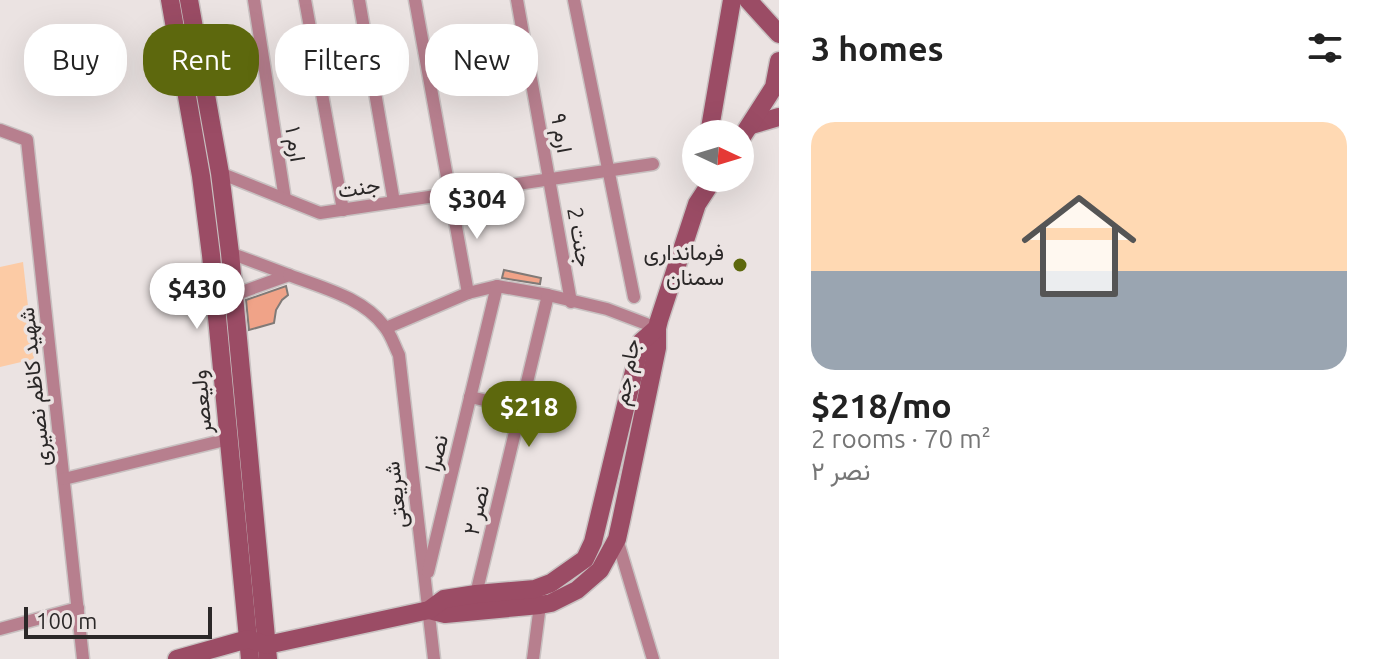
<!DOCTYPE html>
<meta charset="utf-8">
<style>
body{margin:0;font-family:Ubuntu,Vazirmatn,sans-serif;background:#f6f6f6;color:#222;height:100vh;display:flex;flex-direction:column;font-size:30px;white-space:nowrap}
*{box-sizing:border-box;margin:0}
p{font-size:26px;color:#767676}
.icon{flex:none;width:44px;height:44px;fill:none;stroke:currentColor;stroke-width:2;stroke-linecap:round;stroke-linejoin:round}
.map{position:relative;flex:1;overflow:hidden}
.sheet{display:flex;flex-direction:column;background:#fff;width:600px}
.sheet>*{flex:none}
.banner{position:absolute;left:24px;top:24px;width:634px;height:72px;display:flex;gap:16px}
.needle{width:52px;rotate:94deg}
.fabs{position:absolute;left:682px;top:120px;display:grid;gap:16px}
.fabs a{display:grid;place-items:center;width:72px;height:72px;border-radius:50%;background:#fff;box-shadow:0 8px 32px #0002;font-size:40px}
.scale{position:absolute;left:24px;bottom:20px;width:188px;box-sizing:border-box;padding-left:8px;border:4px solid #2b2828;border-top:0;font-size:22px;line-height:28px;white-space:nowrap;color:#2b2828;-webkit-text-stroke:6px #ebe3e2;paint-order:stroke}
.price{position:absolute;translate:-50% -68px;padding:0 18px;border-radius:28px;background:#fff;color:#222;font-size:26px;line-height:52px;filter:drop-shadow(0 2px 4px #0008)}
.price::after{content:'';position:absolute;left:50%;top:48px;width:24px;height:18px;margin-left:-12px;background:inherit;clip-path:polygon(0 0,100% 0,50% 100%)}
.price.selected{background:#5d680d;color:#fff}
ul{padding:0;list-style:none}
li{display:grid;align-content:center;gap:16px;height:424px;padding:0 32px}
li+li{border-top:2px solid #e0e0e0}
li span{display:grid;place-items:center;height:248px;border-radius:24px;color:#555}
li>.icon{margin-inline-start:auto}
span .icon{width:144px;height:144px;fill:#fffc;stroke-width:1}
li b{font-size:34px}
h2{display:flex;justify-content:space-between;align-items:center;height:96px;padding:0 32px;font-size:34px}
.tag{padding:0 28px;border-radius:32px;background:#fff;box-shadow:0 8px 32px #0002;font-size:28px;line-height:72px}
.tag.selected{background:#5d680d;color:#fff}
main{display:flex;flex:1;min-height:0}
.map>svg:first-child{display:block}
.green{fill:#fccba5}
.building{fill:#f0a388;stroke:#807a77;stroke-width:2}
.lines{fill:none;stroke-linecap:round;stroke-linejoin:round}
.street-casing{stroke:#c8c1c1;stroke-width:15}
.secondary-casing{stroke:#c8c1c1;stroke-width:21}
.street{stroke:#b77f8e;stroke-width:12}
.secondary{stroke:#9b4c65;stroke-width:18}
.poi-dot{fill:#5d680d;stroke:#ebe3e2;stroke-width:3}
.labels{text-anchor:middle;stroke-width:7;stroke-linejoin:round;paint-order:stroke}
.street-label{font-size:22px;fill:#2b2828;stroke:#ebe3e2}
.poi-label{font-size:22px;fill:#2b2828;stroke:#ebe3e2;text-anchor:end}
</style>
<main>
<div class="map">
<svg width="779" height="659" viewBox="0 0 779 659">
<rect width="100%" height="100%" fill="#ebe3e2"/>
<polygon class="green" points="23,262 34,359 0,367 0,267"/>
<g class="building">
<polygon points="504,270 541,278 540,284 502,278"/>
<polygon points="286,286 288,295 282,300 276,310 274,323 249,330 246,300"/>
</g>
<g class="lines">
<defs>
<g id="street">
<polyline points="254,0 285,199"/>
<polyline points="305,0 343,210"/>
<polyline points="359,0 394,202"/>
<polyline points="415,0 468,293"/>
<polyline points="517,0 571,302"/>
<polyline points="574,0 634,297"/>
<polyline points="430,80 529,63"/>
<polyline points="0,130 27,140 83,659"/>
<polyline points="220,173 320,213 653,164"/>
<polyline points="230,253 289,275 234,295"/>
<path d="M289,275C322,288 362,297 384,326C391,334 394,345 399,355L434,659"/>
<polyline points="386,328 468,293 497,286 548,295 607,309 657,328"/>
<polyline points="470,397 521,408"/>
<polyline points="64,479 229,439"/>
<polyline points="617,539 653,659"/>
<polyline points="428,572 497,286"/>
<polyline points="476,594 548,295"/>
<polyline points="0,629 78,608"/>
<polyline points="533,659 540,605"/>
</g>
<g id="secondary">
<polyline points="170,0 201,176 211,255 250,659"/>
<polyline points="189,0 220,173 230,253 268,659"/>
<polyline points="748,0 779,34"/>
<polyline points="751,125 779,117"/>
<polyline points="709,134 732,0"/>
<polyline points="740,140 774,87 779,61"/>
<polyline points="429,610 445,614 540,605 551,603 577,590 600,570 617,539 621,521 657,348 657,328 659,320 697,204 714,178"/>
<polyline points="177,659 248,639 267,645 429,610 444,599 476,594 535,589 551,583 585,559 593,542 641,342 657,328"/>
</g>
</defs>
<use href="#street" class="street-casing"/>
<use href="#secondary" class="secondary-casing"/>
<use href="#street" class="street"/>
<use href="#secondary" class="secondary"/>
</g>
<circle class="poi-dot" cx="740" cy="265" r="8"/>
<g class="labels">
<g class="street-label">
<text transform="translate(562 133) rotate(80)" y="8">ارم ۹</text>
<text transform="translate(296 144) rotate(81)" y="8">ارم ۱</text>
<text transform="translate(359 187) rotate(-8)" y="8">جنت</text>
<text transform="translate(580 237) rotate(80)" y="8">جنت 2</text>
<text transform="translate(626 372) rotate(-80)" y="8">جام جم</text>
<text transform="translate(34 387) rotate(-96)" y="8">شهید کاظم نصیری</text>
<text transform="translate(201 402) rotate(-95)" y="8">ولیعصر</text>
<text transform="translate(436 453) rotate(-76)" y="8">نصرا</text>
<text transform="translate(395 495) rotate(-97)" y="8">شریعتی</text>
<text transform="translate(476 510) rotate(-77)" y="8">نصر ۲</text>
</g>
<g class="poi-label">
<text x="724" y="260">فرمانداری<tspan x="724" dy="25">سمنان</tspan></text>
</g>
</g>
</svg>
<div class="fabs">
<a><svg class="needle" viewBox="-14 -14 28 28"><path d="M0-13l5 13h-10z" fill="#e53935"/><path d="M0 13l5-13h-10z" fill="#767676"/></svg></a>
</div>
<div class="scale">100 m</div>
<b class="price" style="left:477px;top:241px">$304</b>
<b class="price" style="left:197px;top:331px">$430</b>
<b class="price selected" style="left:529px;top:449px">$218</b>
<div class="banner">
<a class="tag">Buy</a>
<a class="tag selected">Rent</a>
<a class="tag">Filters</a>
<a class="tag">New</a>
</div>
</div>
<section class="sheet">
<h2>3 homes<svg class="icon" aria-label="filters" viewBox="0 0 24 24"><path d="M4 7h16M4 17h16"/><circle cx="9" cy="7" r="2"/><circle cx="15" cy="17" r="2"/></svg></h2>
<ul>
<li><span style="background:linear-gradient(#ffd9b3 60%,#9aa5b1 0)"><svg class="icon" aria-label="home" viewBox="0 0 24 24"><path d="M3 11l9-7 9 7M6 9v11h12V9"/></svg></span><div><b>$218/mo</b><p>2 rooms · 70 m²</p><p>نصر ۲</p></div></li>
</ul>
</section>
</main>
